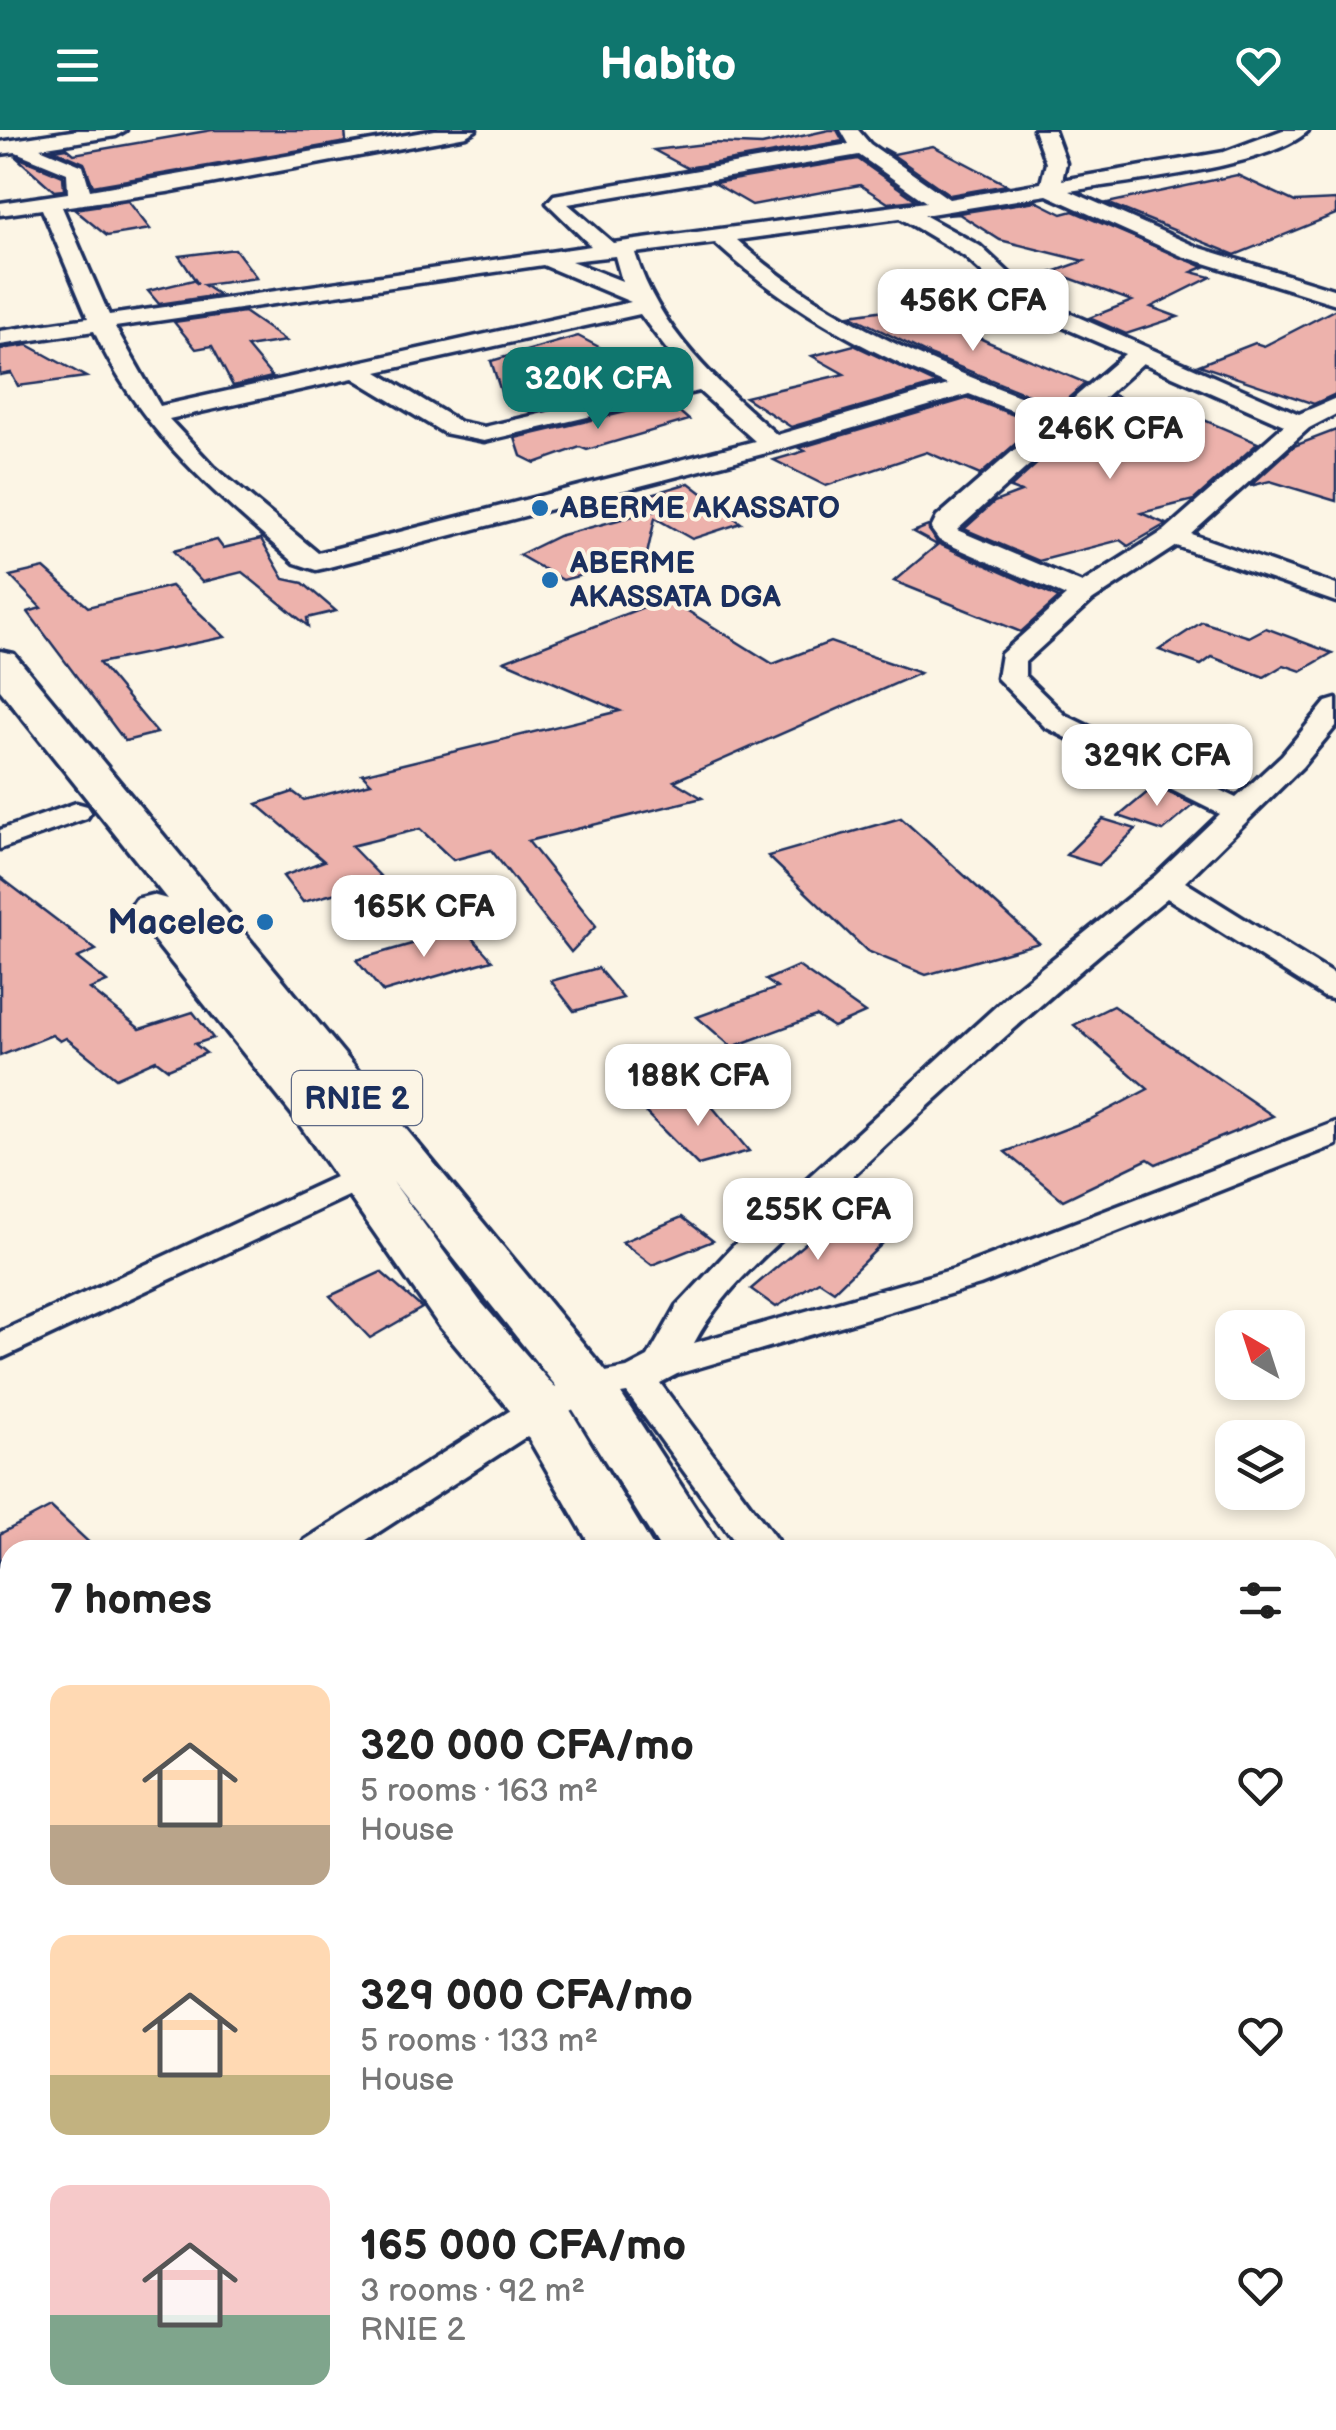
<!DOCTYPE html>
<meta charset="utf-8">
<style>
body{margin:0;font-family:"Balsamiq Sans",sans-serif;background:#f2f2f2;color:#222;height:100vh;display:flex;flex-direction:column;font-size:38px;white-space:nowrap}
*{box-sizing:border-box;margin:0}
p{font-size:32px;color:#767676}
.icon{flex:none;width:55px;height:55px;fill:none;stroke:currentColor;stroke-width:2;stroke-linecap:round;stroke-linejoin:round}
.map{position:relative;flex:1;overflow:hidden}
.drawer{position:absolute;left:0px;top:1410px;width:1338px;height:890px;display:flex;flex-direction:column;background:#fff;border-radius:30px 30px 0 0;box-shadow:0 5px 15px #0003}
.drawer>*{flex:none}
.needle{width:65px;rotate:321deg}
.tools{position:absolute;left:1215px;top:1180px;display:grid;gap:20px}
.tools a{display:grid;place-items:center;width:90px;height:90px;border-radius:20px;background:#fff;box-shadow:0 5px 15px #0003;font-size:50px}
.price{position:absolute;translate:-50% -85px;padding:0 22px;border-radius:20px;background:#fff;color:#222;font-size:32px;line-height:65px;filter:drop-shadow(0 2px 5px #0008)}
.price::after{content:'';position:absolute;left:50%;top:60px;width:30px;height:22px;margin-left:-15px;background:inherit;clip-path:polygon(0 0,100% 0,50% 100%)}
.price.active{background:#0f766e;color:#fff}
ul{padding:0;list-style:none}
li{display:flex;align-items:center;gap:30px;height:250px;padding:0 50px}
li span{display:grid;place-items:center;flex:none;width:280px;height:200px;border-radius:20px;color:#555}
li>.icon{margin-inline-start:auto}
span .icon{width:120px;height:120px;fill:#fffc;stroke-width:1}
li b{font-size:42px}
h2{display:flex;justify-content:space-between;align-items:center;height:120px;padding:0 50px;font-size:42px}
header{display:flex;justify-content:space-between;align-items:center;height:130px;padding:0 50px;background:#0f766e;color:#fff;font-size:45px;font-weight:600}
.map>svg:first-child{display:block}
.building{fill:#edb2ac;stroke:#1b2f5e;stroke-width:2.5}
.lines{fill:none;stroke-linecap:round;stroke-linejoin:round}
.minor-casing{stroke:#1b2f5e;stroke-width:7}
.highway-casing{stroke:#1b2f5e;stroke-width:7}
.minor{fill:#fcf5e5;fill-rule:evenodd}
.highway{fill:#fcf5e5;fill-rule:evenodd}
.poi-dot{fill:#1f6fb2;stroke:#fcf5e5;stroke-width:4}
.labels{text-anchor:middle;stroke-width:8;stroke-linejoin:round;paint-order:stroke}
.far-poi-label{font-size:30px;font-weight:bold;fill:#1b2f5e;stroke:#fcf5e5;text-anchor:start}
.shield{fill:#fcf5e5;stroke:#5e6a86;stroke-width:2.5}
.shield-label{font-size:32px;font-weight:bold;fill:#1b2f5e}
.poi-label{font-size:35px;font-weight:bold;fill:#1b2f5e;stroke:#fcf5e5;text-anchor:end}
</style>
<header><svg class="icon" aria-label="menu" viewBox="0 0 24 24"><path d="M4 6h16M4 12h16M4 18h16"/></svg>Habito<svg class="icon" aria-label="heart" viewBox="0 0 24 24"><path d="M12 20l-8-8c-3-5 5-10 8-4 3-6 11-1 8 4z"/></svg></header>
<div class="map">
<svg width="1336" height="2300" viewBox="0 0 1336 2300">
<rect width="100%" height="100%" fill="#fcf5e5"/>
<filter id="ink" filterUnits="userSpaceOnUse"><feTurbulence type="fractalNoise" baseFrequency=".01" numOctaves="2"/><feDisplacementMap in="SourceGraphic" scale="20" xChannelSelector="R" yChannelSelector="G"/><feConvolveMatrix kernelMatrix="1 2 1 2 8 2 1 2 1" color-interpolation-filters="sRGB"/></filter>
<g filter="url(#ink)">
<g class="building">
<polygon points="212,0 345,0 346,12 93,56 84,33 54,20 67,18 74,24"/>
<polygon points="829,0 837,0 843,11 687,38 654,20 713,13 762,15"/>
<polygon points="933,16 1007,55 950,65 883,18 894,24"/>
<polygon points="15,26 63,46 64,60 54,61"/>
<polygon points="858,29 916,70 888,73 860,55 752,75 714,53"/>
<polygon points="1237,45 1295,72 1336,70 1336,84 1235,125 1107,73"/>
<polygon points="128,71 150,99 107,106 74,79"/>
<polygon points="1036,71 1062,84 1073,81 1204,137 1192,142 1211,147 1151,177 1178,187 1126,204 1089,188 1132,171 1053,142 1084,131 1000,110 959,84 946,85"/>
<polygon points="235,119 257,148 204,155 219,165 159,174 148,161 193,150 198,154 179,126"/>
<polygon points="913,176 988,212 1086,253 1058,277 932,226 850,185"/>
<polygon points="1336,179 1336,264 1314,274 1199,235 1255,213 1264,216"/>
<polygon points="244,182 286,211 247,217 272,247 233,256 212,216 196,219 174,192"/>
<polygon points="578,206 618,227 649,254 530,282 503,268 491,231"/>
<polygon points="28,215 86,247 18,256 11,243 0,245 0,219"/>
<polygon points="854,215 937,254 791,297 745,267 844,244 812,226"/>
<polygon points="1113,265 1185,295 1202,289 1258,313 1194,370 1141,383 1166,394 1128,416 1120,410 1039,431 964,399 994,372 1021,362 1010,358"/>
<polygon points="969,268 1038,294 980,345 927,322 826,356 774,330 805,321 799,318"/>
<polygon points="668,272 689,290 587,320 580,317 535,333 521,326 515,308"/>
<polygon points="1336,300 1336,371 1270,351 1250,356 1294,316"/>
<polygon points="689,353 741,393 692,409 655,388 646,429 563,450 519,425 558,406 656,380 644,372 652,369 645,366"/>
<polygon points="928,396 937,413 1059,468 1021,502 894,451 937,415 913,402"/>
<polygon points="261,409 284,449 303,453 336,481 307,488 308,496 242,442 202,452 173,421 217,410 223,418"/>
<polygon points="44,438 88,477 171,456 225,507 99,533 157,603 125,611 28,482 41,478 10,446"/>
<polygon points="667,468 773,534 830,512 920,543 674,651 702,668 528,711 596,796 571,822 491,720 453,730 420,699 351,716 384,750 303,772 283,746 324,731 257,674 293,662 304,670 371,653 362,644 620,581 504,531"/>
<polygon points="1202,492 1249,507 1266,498 1332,523 1301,541 1284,535 1264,547 1212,527 1201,535 1159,520"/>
<polygon points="1183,610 1215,622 1208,626 1239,638 1218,655 1158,626"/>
<polygon points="1155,656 1194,675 1163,701 1119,686"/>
<polygon points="901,688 1039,813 926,845 867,821 768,726"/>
<polygon points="1103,689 1136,699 1099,735 1066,725"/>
<polygon points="0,747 96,820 77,828 107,852 90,859 140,899 193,882 213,908 195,914 206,923 168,939 156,930 116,948 66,908 60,911 52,905 0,926"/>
<polygon points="464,799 492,830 383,862 356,830"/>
<polygon points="798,836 865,883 833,897 816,886 732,917 697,887 777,858 766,850"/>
<polygon points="598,838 623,868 574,881 551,851"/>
<polygon points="1113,876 1273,986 1156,1034 1148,1029 1063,1070 1005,1022 1089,990 1148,959 1074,895"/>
<polygon points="700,962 749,1021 698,1035 645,982"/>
<polygon points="682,1087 713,1111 652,1135 622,1112"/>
<polygon points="834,1089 882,1114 834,1161 819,1151 776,1177 751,1159"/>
<polygon points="381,1142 422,1178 370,1208 330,1166"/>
<polygon points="51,1377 97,1420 10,1420 10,1433 0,1439 0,1404"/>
</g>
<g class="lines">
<defs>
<g id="minor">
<path d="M78,0H126L116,6L40,18L83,36L90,60L435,0H476L466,6L167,62L62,77L109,185L591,116L547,73L554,65L849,14L841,0H858L870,14L949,69L1041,53L1046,33L1034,0H1054L1066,33L1062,50L1224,22L1283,0H1309C1270,38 1127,51 1070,61L1197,117L1336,160V174L1182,126L1047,65L924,85L980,116L1037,169L1299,284L1336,268V284L1309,298L1191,404L1336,455V472L1176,416L1093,470L1025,532V546L1065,585L1236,668L1282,625L1326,572L1336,569V596L1302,637L1185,752L1336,846V870L1324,867L1167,768C1056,859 951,954 846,1052C793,1101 728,1149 694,1213L954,1139L1336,992V1015L980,1155L677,1244L660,1253L784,1420H741L627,1263L597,1268L555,1288L351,1420H299L305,1410L527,1270L574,1248L627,1238L648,1227L677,1176L734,1115L1013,861L1155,746L1220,684L1045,597L997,548L1001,524L1066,466L939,410L931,399L937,387L1045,293L969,264L782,319L325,438L316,440L295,433C211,359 142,304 94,201L0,215V201L88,188L42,79L0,85V73L68,63L67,43L16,22L0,24V12ZM859,25L926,72L613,113L568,74ZM900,88L964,126L1021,179L1125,224L1059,281C943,238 829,193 737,110ZM715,113C784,176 862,219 948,255L777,305C718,253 658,200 635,123ZM615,126L622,151L571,131ZM543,135L631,172L160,276L115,197ZM640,184L689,249L484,297L460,292L377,242ZM1143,233L1284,295L1164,401L1082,453L957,400ZM353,248L444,303L484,311L699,261L755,311L318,423L214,337L169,289Z"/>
<polygon points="76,673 87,676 91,682 87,688 0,719 0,700"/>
<polygon points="361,1035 374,1038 379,1046 374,1054 0,1229 0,1202"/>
<polygon points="10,1596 10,1633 0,1636 0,1599"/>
<polygon points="1336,1726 1336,1763 1328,1765 1328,1728"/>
<polygon points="0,1891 10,1894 10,1944 0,1940"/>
<polygon points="10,2118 10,2169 0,2173 0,2122"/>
<polygon points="1336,2162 1336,2210 1328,2212 1328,2164"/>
<polygon points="322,2290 383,2290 388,2300 327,2300"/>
</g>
<g id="highway">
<polygon points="0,521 14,524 608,1244 723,1420 661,1420 567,1270 393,1052 480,1171 561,1265 655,1420 593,1420 518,1290 440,1197 295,988 129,779 136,769 152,765 167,769 0,560"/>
<polygon points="982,2290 1064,2290 1068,2300 986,2300"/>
<polygon points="1090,2290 1172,2290 1176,2300 1094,2300"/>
</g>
</defs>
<use href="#minor" class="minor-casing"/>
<use href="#highway" class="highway-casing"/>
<use href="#minor" class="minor"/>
<use href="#highway" class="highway"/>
</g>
</g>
<g class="poi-dot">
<circle cx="540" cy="378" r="10"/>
<circle cx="550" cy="450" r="10"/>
<circle cx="265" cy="792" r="10"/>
</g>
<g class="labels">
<g class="far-poi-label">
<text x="560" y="388">ABERME AKASSATO</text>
<text x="570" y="443">ABERME<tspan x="570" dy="34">AKASSATA DGA</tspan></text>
</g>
<rect class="shield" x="292" y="941" width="130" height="54" rx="8"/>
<g class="shield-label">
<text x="357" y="979">RNIE 2</text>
</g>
<g class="poi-label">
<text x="245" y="804">Macelec</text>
</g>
</g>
</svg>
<div class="tools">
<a><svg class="needle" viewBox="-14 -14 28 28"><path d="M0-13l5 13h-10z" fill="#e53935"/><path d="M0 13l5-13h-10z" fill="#767676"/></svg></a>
<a><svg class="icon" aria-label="layers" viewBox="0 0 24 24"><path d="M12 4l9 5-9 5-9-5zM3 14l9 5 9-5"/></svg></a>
</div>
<b class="price" style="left:973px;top:224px">456K CFA</b>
<b class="price active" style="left:598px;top:302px">320K CFA</b>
<b class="price" style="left:1110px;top:352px">246K CFA</b>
<b class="price" style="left:1157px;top:679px">329K CFA</b>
<b class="price" style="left:424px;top:830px">165K CFA</b>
<b class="price" style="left:698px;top:999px">188K CFA</b>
<b class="price" style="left:818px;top:1133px">255K CFA</b>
<section class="drawer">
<h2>7 homes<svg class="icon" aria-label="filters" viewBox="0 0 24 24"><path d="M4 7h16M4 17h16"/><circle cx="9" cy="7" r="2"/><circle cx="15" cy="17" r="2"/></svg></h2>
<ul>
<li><span style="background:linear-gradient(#ffd9b3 70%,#b9a48a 0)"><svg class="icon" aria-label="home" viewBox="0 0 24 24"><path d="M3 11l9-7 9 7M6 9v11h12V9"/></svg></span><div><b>320 000 CFA/mo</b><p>5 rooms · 163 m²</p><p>House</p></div><svg class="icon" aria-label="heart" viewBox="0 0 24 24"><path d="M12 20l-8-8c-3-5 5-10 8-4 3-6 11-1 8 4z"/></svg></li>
<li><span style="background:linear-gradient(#ffd9b3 70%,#c2b280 0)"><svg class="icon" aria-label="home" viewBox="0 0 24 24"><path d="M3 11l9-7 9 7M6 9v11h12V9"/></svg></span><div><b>329 000 CFA/mo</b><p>5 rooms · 133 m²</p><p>House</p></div><svg class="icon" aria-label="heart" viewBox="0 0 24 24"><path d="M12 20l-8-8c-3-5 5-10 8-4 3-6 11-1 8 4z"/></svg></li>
<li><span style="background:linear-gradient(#f6c9c9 65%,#7fa58c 0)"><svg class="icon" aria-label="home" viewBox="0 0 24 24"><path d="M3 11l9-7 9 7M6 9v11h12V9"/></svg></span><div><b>165 000 CFA/mo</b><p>3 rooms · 92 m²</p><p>RNIE 2</p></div><svg class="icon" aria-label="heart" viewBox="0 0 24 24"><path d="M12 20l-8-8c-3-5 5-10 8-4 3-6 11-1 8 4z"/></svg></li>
</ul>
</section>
</div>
